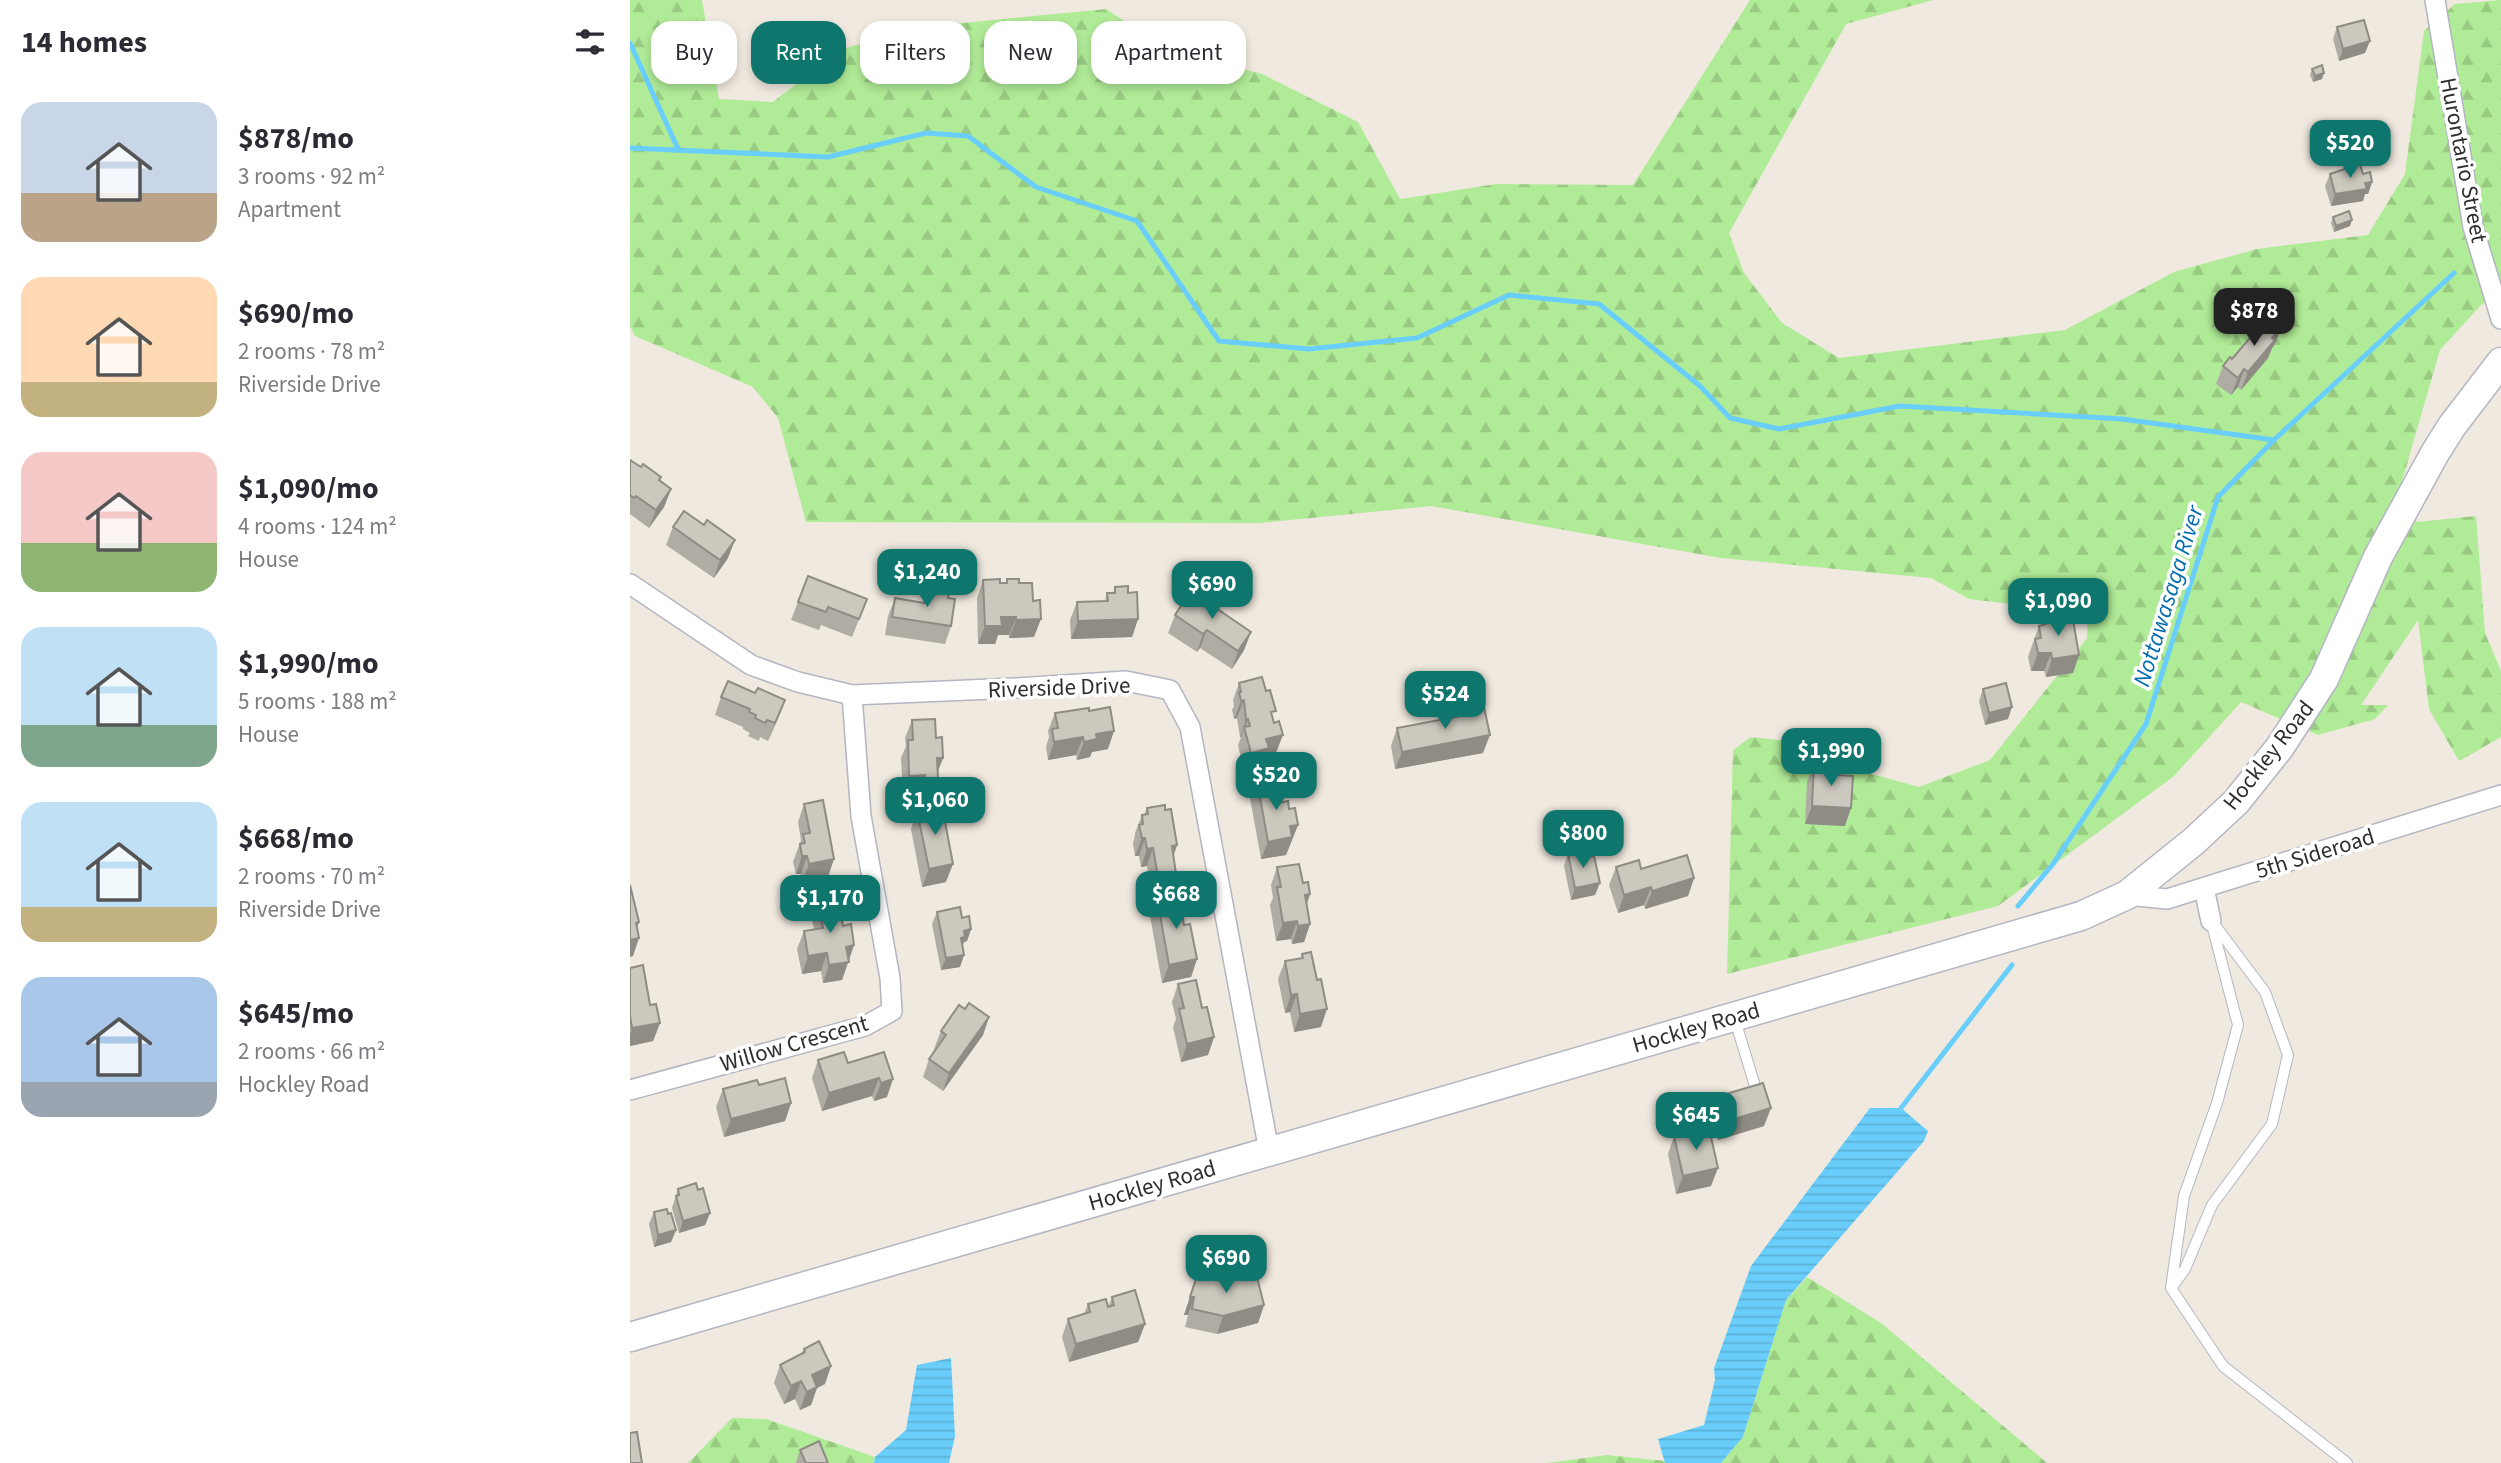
<!DOCTYPE html>
<meta charset="utf-8">
<style>
body{margin:0;font-family:"Source Sans 3",sans-serif;background:#f7f7f7;color:#2b2b33;height:100vh;display:flex;flex-direction:column;font-size:26px;white-space:nowrap}
*{box-sizing:border-box;margin:0}
p{font-size:23px;color:#7c7c81}
.icon{flex:none;width:38px;height:38px;fill:none;stroke:currentColor;stroke-width:2;stroke-linecap:round;stroke-linejoin:round}
.map{position:relative;flex:1;overflow:hidden}
.drawer{display:flex;flex-direction:column;background:#fff;width:630px}
.drawer>*{flex:none}
.guide{position:absolute;left:21px;top:21px;width:665px;height:63px;display:flex;gap:14px}
.price{position:absolute;translate:-50% -60px;padding:0 16px;border-radius:14px;background:#0f766e;color:#fff;font-size:23px;line-height:46px;filter:drop-shadow(0 2px 4px #0008)}
.price::after{content:'';position:absolute;left:50%;top:42px;width:21px;height:16px;margin-left:-10px;background:inherit;clip-path:polygon(0 0,100% 0,50% 100%)}
.price.active{background:#222;color:#fff}
ul{padding:0;list-style:none}
li{display:flex;align-items:center;gap:21px;height:175px;padding:0 21px}
li span{display:grid;place-items:center;flex:none;width:196px;height:140px;border-radius:21px;color:#555}
li>.icon{margin-inline-start:auto}
span .icon{width:84px;height:84px;fill:#fffc;stroke-width:1}
li b{font-size:30px}
h2{display:flex;justify-content:space-between;align-items:center;height:84px;padding:0 21px;font-size:30px}
.pill{padding:0 24px;border-radius:21px;background:#fff;box-shadow:0 4px 10px #0003;font-size:24px;line-height:63px}
.pill.active{background:#0f766e;color:#fff}
main{display:flex;flex:1;min-height:0}
.map>svg:first-child{display:block}
.forest{fill:url(#forest-firs)}
.water{fill:url(#water-rules)}
.lines{fill:none;stroke-linecap:round;stroke-linejoin:round}
.stream{stroke:#69cefb;stroke-width:5}
.lane-casing{stroke:#b3b5c2;stroke-width:12}
.street-casing{stroke:#b3b5c2;stroke-width:22}
.secondary-casing{stroke:#b3b5c2;stroke-width:31}
.lane{stroke:#fff;stroke-width:10}
.street{stroke:#fff;stroke-width:19}
.secondary{stroke:#fff;stroke-width:28}
.wall{fill:#afaca3}
.shaded-wall{fill:#8e8c84}
.building{fill:#cbc8bd;stroke:#8e8c84;stroke-width:2}
.labels{text-anchor:middle;stroke-width:7;stroke-linejoin:round;paint-order:stroke}
.street-label{font-size:23px;fill:#2e2e2e;stroke:#fff}
.water-label{font-size:24px;font-style:italic;fill:#006baf;stroke:#fff}
</style>
<main>
<section class="drawer">
<h2>14 homes<svg class="icon" aria-label="filters" viewBox="0 0 24 24"><path d="M4 7h16M4 17h16"/><circle cx="9" cy="7" r="2"/><circle cx="15" cy="17" r="2"/></svg></h2>
<ul>
<li><span style="background:linear-gradient(#c9d6e8 65%,#b9a48a 0)"><svg class="icon" aria-label="home" viewBox="0 0 24 24"><path d="M3 11l9-7 9 7M6 9v11h12V9"/></svg></span><div><b>$878/mo</b><p>3 rooms · 92 m²</p><p>Apartment</p></div></li>
<li><span style="background:linear-gradient(#ffd9b3 75%,#c2b280 0)"><svg class="icon" aria-label="home" viewBox="0 0 24 24"><path d="M3 11l9-7 9 7M6 9v11h12V9"/></svg></span><div><b>$690/mo</b><p>2 rooms · 78 m²</p><p>Riverside Drive</p></div></li>
<li><span style="background:linear-gradient(#f6c9c9 65%,#8fb573 0)"><svg class="icon" aria-label="home" viewBox="0 0 24 24"><path d="M3 11l9-7 9 7M6 9v11h12V9"/></svg></span><div><b>$1,090/mo</b><p>4 rooms · 124 m²</p><p>House</p></div></li>
<li><span style="background:linear-gradient(#bfe0f5 70%,#7fa58c 0)"><svg class="icon" aria-label="home" viewBox="0 0 24 24"><path d="M3 11l9-7 9 7M6 9v11h12V9"/></svg></span><div><b>$1,990/mo</b><p>5 rooms · 188 m²</p><p>House</p></div></li>
<li><span style="background:linear-gradient(#bfe0f5 75%,#c2b280 0)"><svg class="icon" aria-label="home" viewBox="0 0 24 24"><path d="M3 11l9-7 9 7M6 9v11h12V9"/></svg></span><div><b>$668/mo</b><p>2 rooms · 70 m²</p><p>Riverside Drive</p></div></li>
<li><span style="background:linear-gradient(#a9c7e8 75%,#9aa5b1 0)"><svg class="icon" aria-label="home" viewBox="0 0 24 24"><path d="M3 11l9-7 9 7M6 9v11h12V9"/></svg></span><div><b>$645/mo</b><p>2 rooms · 66 m²</p><p>Hockley Road</p></div></li>
</ul>
</section>
<div class="map">
<svg width="1871" height="1463" viewBox="0 0 1871 1463">
<defs>
<pattern id="forest-firs" width="22" height="20" patternUnits="userSpaceOnUse" patternTransform="scale(1.75)"><rect width="22" height="20" fill="#b0eb97"/><path d="M5 1l3.5 6h-7zM16 11l3.5 6h-7z" fill="#98ca82"/></pattern>
<pattern id="water-rules" width="6" height="5" patternUnits="userSpaceOnUse" patternTransform="scale(1.75)"><rect width="6" height="5" fill="#69cefb"/><path d="M0 2.5h6" fill="none" stroke="#5bb1d7"/></pattern>
</defs>
<rect width="100%" height="100%" fill="#f0e9df"/>
<g class="forest">
<polygon points="0,0 72,0 89,99 143,102 209,50 291,27 476,9 536,48 632,74 728,122 770,199 866,184 1003,185 1120,0 1303,0 1216,24 1099,233 1114,273 1152,323 1209,358 1435,330 1544,272 1627,249 1738,235 1775,174 1794,31 1825,4 1871,0 1871,292 1851,305 1810,350 1768,495 1775,516 1787,522 1846,516 1855,633 1871,671 1871,737 1829,761 1799,709 1788,620 1731,705 1758,705 1745,719 1688,735 1611,702 1544,776 1368,906 1097,974 1103,750 1121,737 1157,741 1169,754 1289,787 1360,760 1457,638 1458,613 1339,599 1301,578 1091,558 801,506 630,523 176,522 148,418 123,387 5,336 0,326"/>
<polygon points="1177,1277 1251,1323 1417,1463 1091,1463 1113,1437 1156,1300"/>
<polygon points="102,1418 136,1419 245,1457 244,1463 58,1463"/>
<polygon points="977,1455 1035,1461 1035,1463 917,1463"/>
</g>
<g class="water">
<polygon points="1240,1108 1271,1108 1298,1131 1294,1141 1156,1300 1113,1437 1091,1463 1035,1463 1028,1439 1074,1425 1085,1380 1084,1368 1121,1266"/>
<polygon points="321,1358 325,1436 319,1463 244,1463 245,1457 276,1430 287,1365"/>
</g>
<g class="lines">
<g class="stream">
<polyline points="0,43 48,149"/>
<polyline points="0,148 198,157 296,133 338,136 406,187 507,221 589,341 679,349 787,338 879,295 969,304 1070,386 1100,418 1149,429 1270,406 1492,419 1644,440"/>
<polyline points="1388,906 1423,864 1516,724 1588,497 1644,440 1824,273"/>
<polyline points="1271,1108 1382,965"/>
</g>
<defs>
<g id="lane">
<polyline points="1581,921 1608,1025 1587,1103 1554,1196 1541,1288 1593,1366 1717,1463"/>
<polyline points="1105,1020 1128,1096"/>
<polyline points="1542,1287 1555,1269 1582,1205 1642,1124 1658,1055 1635,992 1584,924"/>
</g>
<g id="street">
<polyline points="1805,0 1843,227 1871,319"/>
<polyline points="0,584 121,665 168,682 222,695 385,688 496,681 540,690 560,727 639,1151"/>
<polyline points="1574,888 1581,921"/>
<polyline points="1497,895 1537,899 1871,795"/>
<polyline points="0,1090 235,1026 262,1011 260,978 231,816 222,695"/>
</g>
<polyline id="secondary" points="0,1337 1451,916 1497,895 1563,842 1606,802 1650,747 1694,679 1748,557 1805,453 1822,426 1871,362"/>
</defs>
<use href="#lane" class="lane-casing"/>
<use href="#street" class="street-casing"/>
<use href="#secondary" class="secondary-casing"/>
<use href="#lane" class="lane"/>
<use href="#street" class="street"/>
<use href="#secondary" class="secondary"/>
</g>
<g class="wall">
<polygon points="1707,27 1735,53 1709,61 1703,39"/>
<polygon points="1682,69 1692,79 1683,82 1680,75"/>
<polygon points="1700,174 1733,174 1742,182 1738,194 1735,194 1733,201 1701,206 1695,186"/>
<polygon points="1703,217 1720,226 1704,232 1701,223"/>
<polygon points="1629,327 1645,344 1642,348 1638,358 1611,390 1608,387 1601,395 1586,384 1593,366 1602,359 1626,334"/>
<polygon points="0,460 11,467 31,477 30,481 41,489 34,507 19,528 0,514"/>
<polygon points="43,527 98,558 84,578 36,545"/>
<polygon points="178,576 237,599 222,637 191,625 189,630 161,620"/>
<polygon points="377,579 389,583 404,637 379,638 379,635 368,635 365,644 348,644 347,598 353,580 370,583 376,583"/>
<polygon points="485,587 498,593 508,619 502,637 441,639 440,620 447,602 475,601 477,593 483,593"/>
<polygon points="305,591 318,598 321,626 315,644 255,635 258,616 265,598 293,603 296,595 303,596"/>
<polygon points="545,615 621,632 614,650 602,669 570,648 567,652 538,633"/>
<polygon points="1415,619 1449,655 1443,673 1416,677 1414,671 1401,671 1398,657 1409,626 1413,625"/>
<polygon points="609,683 643,719 646,753 636,756 632,766 614,771 608,745 611,737 610,737 607,718 604,719 602,710 604,706 603,700"/>
<polygon points="1353,689 1378,719 1355,725 1349,701"/>
<polygon points="91,697 148,718 138,741 130,737 129,741 118,736 120,733 113,729 113,727 85,715"/>
<polygon points="459,711 478,749 462,752 460,757 447,760 446,755 418,760 416,747 419,737 418,731 425,713"/>
<polygon points="831,712 853,753 765,769 761,746 767,728 829,717"/>
<polygon points="282,720 306,738 313,758 307,773 308,779 301,797 288,797 288,793 273,794 271,758 276,746 275,738"/>
<polygon points="1184,764 1215,826 1175,824 1177,782"/>
<polygon points="627,780 649,803 659,809 668,825 656,855 631,859 620,798"/>
<polygon points="174,804 198,877 172,882 171,874 166,874 163,862 171,840 168,822"/>
<polygon points="517,808 535,810 547,845 543,856 546,874 540,892 522,895 517,866 511,867 509,856 505,856 503,843 505,835 505,833 512,815 514,815"/>
<polygon points="287,811 316,882 292,887 281,829"/>
<polygon points="938,854 953,858 965,895 941,900 934,866"/>
<polygon points="647,867 673,883 680,894 677,904 680,924 674,942 662,944 661,939 646,941 640,905 643,898 641,885"/>
<polygon points="986,867 1011,869 1064,878 1058,896 1015,909 1014,905 988,913 979,885"/>
<polygon points="527,898 567,959 561,977 532,983 520,916"/>
<polygon points="188,902 213,926 224,945 212,980 193,983 191,971 172,974 167,949 174,931 184,929 182,920"/>
<polygon points="307,912 332,918 341,929 337,941 334,942 332,946 334,955 330,967 311,970 302,924"/>
<polygon points="672,954 691,1027 664,1032 660,1012 655,1013 648,979 655,961 671,958"/>
<polygon points="0,968 30,1023 23,1041 0,1046"/>
<polygon points="548,984 572,1008 584,1037 578,1055 551,1062 543,1027 546,1019 542,1002"/>
<polygon points="335,1009 359,1017 353,1035 313,1091 293,1077 299,1059 306,1050 304,1049 311,1031"/>
<polygon points="254,1052 257,1097 244,1101 242,1096 192,1111 182,1078 188,1060 218,1063"/>
<polygon points="129,1085 161,1103 155,1121 94,1137 86,1107 93,1089"/>
<polygon points="1086,1097 1134,1126 1088,1140 1080,1115"/>
<polygon points="1044,1136 1081,1186 1046,1194 1038,1154"/>
<polygon points="48,1189 68,1190 80,1213 75,1225 49,1233 42,1208"/>
<polygon points="24,1212 38,1214 46,1230 41,1242 24,1247 19,1224"/>
<polygon points="567,1276 634,1305 628,1323 587,1334 555,1327 558,1315 554,1315"/>
<polygon points="482,1297 515,1324 508,1342 439,1362 432,1337 438,1319 454,1314 458,1304 478,1307"/>
<polygon points="174,1349 195,1384 187,1388 181,1405 170,1410 165,1399 154,1404 144,1383 150,1365 171,1354"/>
<polygon points="170,1450 198,1463 166,1463 166,1462"/>
</g>
<g class="shaded-wall">
<polygon points="1740,41 1735,53 1709,61 1713,49"/>
<polygon points="1694,73 1692,79 1683,82 1685,76"/>
<polygon points="1742,182 1738,194 1735,194 1733,201 1701,206 1705,194"/>
<polygon points="1722,220 1720,226 1704,232 1706,226"/>
<polygon points="1652,326 1645,344 1642,348 1638,358 1611,390 1618,372 1642,338"/>
<polygon points="1614,369 1608,387 1601,395 1608,378"/>
<polygon points="41,489 34,507 19,528 26,510"/>
<polygon points="105,540 98,558 84,578 90,560"/>
<polygon points="371,617 386,617 379,635 368,635 365,644 348,644 355,626"/>
<polygon points="411,619 404,637 379,638 386,620"/>
<polygon points="508,619 502,637 441,639 448,621"/>
<polygon points="577,630 570,648 567,652 573,634"/>
<polygon points="621,632 614,650 602,669 608,651"/>
<polygon points="1408,653 1421,653 1414,671 1401,671"/>
<polygon points="1449,655 1443,673 1416,677 1422,659"/>
<polygon points="155,700 148,718 138,741 145,723"/>
<polygon points="614,700 607,718 604,719 611,701"/>
<polygon points="1382,707 1378,719 1355,725 1359,713"/>
<polygon points="618,719 615,729 614,727 611,737 610,737 616,720"/>
<polygon points="484,731 478,749 462,752 460,757 447,760 454,742 466,734"/>
<polygon points="653,735 646,753 636,756 632,766 614,771 621,753 636,739"/>
<polygon points="860,735 853,753 765,769 772,752"/>
<polygon points="453,737 446,755 418,760 424,742"/>
<polygon points="307,758 313,758 306,776"/>
<polygon points="295,775 288,793 273,794 279,776"/>
<polygon points="295,779 308,779 301,797 288,797"/>
<polygon points="1182,806 1221,808 1215,826 1175,824"/>
<polygon points="668,825 656,855 631,859 638,842 660,826"/>
<polygon points="512,838 515,838 509,856 505,856"/>
<polygon points="547,845 541,863 542,846"/>
<polygon points="523,848 517,866 511,867 517,849"/>
<polygon points="172,856 177,856 171,874 166,874"/>
<polygon points="204,859 198,877 172,882 179,864"/>
<polygon points="323,864 316,882 292,887 299,869"/>
<polygon points="546,874 540,892 522,895 528,877"/>
<polygon points="1064,878 1058,896 1015,909 1022,891"/>
<polygon points="970,883 965,895 941,900 945,888"/>
<polygon points="1021,887 1014,905 988,913 994,895"/>
<polygon points="680,894 674,912 675,895"/>
<polygon points="667,921 661,939 646,941 653,923"/>
<polygon points="9,922 3,940 9,938 3,956 0,957 0,940 6,923"/>
<polygon points="680,924 674,942 662,944 668,926"/>
<polygon points="341,929 337,941 334,942 331,949 331,938 334,931"/>
<polygon points="224,945 212,980 193,983 199,965 216,947"/>
<polygon points="197,953 191,971 172,974 178,956"/>
<polygon points="334,955 330,967 311,970 316,958"/>
<polygon points="567,959 561,977 532,983 539,965"/>
<polygon points="667,994 660,1012 655,1013 661,995"/>
<polygon points="697,1009 691,1027 664,1032 670,1014"/>
<polygon points="359,1017 353,1035 313,1091 319,1073"/>
<polygon points="30,1023 23,1041 0,1046 0,1035 2,1028"/>
<polygon points="584,1037 578,1055 551,1062 557,1044"/>
<polygon points="249,1078 242,1096 192,1111 199,1093"/>
<polygon points="263,1079 257,1097 244,1101 251,1083"/>
<polygon points="161,1103 155,1121 94,1137 101,1119"/>
<polygon points="1141,1108 1134,1126 1088,1140 1094,1122"/>
<polygon points="1088,1168 1081,1186 1046,1194 1053,1176"/>
<polygon points="80,1213 75,1225 49,1233 53,1221"/>
<polygon points="46,1230 41,1242 24,1247 28,1235"/>
<polygon points="560,1297 564,1297 558,1315 554,1315"/>
<polygon points="634,1305 628,1323 587,1334 593,1316"/>
<polygon points="515,1324 508,1342 439,1362 446,1344"/>
<polygon points="201,1366 195,1384 187,1388 181,1405 170,1410 182,1375"/>
<polygon points="171,1381 165,1399 154,1404 161,1386"/>
</g>
<g class="building">
<polygon points="1734,20 1740,41 1713,49 1707,27"/>
<polygon points="1692,65 1694,73 1685,76 1682,69"/>
<polygon points="1730,164 1733,174 1740,172 1742,182 1735,183 1737,189 1705,194 1700,174"/>
<polygon points="1719,211 1722,220 1706,226 1703,217"/>
<polygon points="1638,315 1652,326 1642,338 1645,340 1618,372 1614,369 1608,378 1593,366 1600,357 1602,359 1624,333 1626,335 1631,329 1629,327"/>
<polygon points="0,460 11,467 13,464 31,477 29,480 41,489 26,510 6,496 4,498 0,495"/>
<polygon points="54,511 74,525 77,520 105,540 90,560 43,527"/>
<polygon points="178,576 237,599 229,619 198,607 196,612 168,602"/>
<polygon points="370,579 370,583 377,583 377,579 389,579 389,583 402,583 403,601 410,600 411,619 386,620 386,617 371,617 372,626 355,626 353,580"/>
<polygon points="498,586 498,593 507,592 508,619 448,621 447,602 478,601 477,593 485,593 485,587"/>
<polygon points="305,591 319,593 318,598 325,599 321,626 262,617 265,598 294,603 296,595 304,596"/>
<polygon points="561,591 621,632 608,651 577,630 573,634 545,615"/>
<polygon points="1442,614 1449,655 1422,659 1421,653 1408,653 1405,639 1411,638 1409,626 1416,624 1415,619"/>
<polygon points="632,677 636,691 640,690 646,711 641,712 644,723 649,721 653,735 636,739 639,748 621,753 614,727 620,726 618,719 616,720 614,700 611,701 609,692 611,692 609,683"/>
<polygon points="98,681 125,693 128,688 155,700 145,723 137,720 135,723 125,718 126,715 119,712 120,709 91,697"/>
<polygon points="1376,683 1382,707 1359,713 1353,689"/>
<polygon points="480,707 484,731 466,734 467,739 454,742 453,737 424,742 422,729 428,728 425,713 459,708 459,711"/>
<polygon points="854,707 860,735 772,752 767,728 831,716 831,712"/>
<polygon points="305,719 306,738 312,737 313,758 307,758 308,779 295,779 295,775 279,776 278,740 283,740 282,720"/>
<polygon points="1184,764 1206,765 1206,775 1223,776 1221,808 1182,806"/>
<polygon points="644,777 649,803 658,801 659,809 665,808 668,825 660,826 662,837 638,842 627,780"/>
<polygon points="193,800 204,859 179,864 177,856 172,856 170,844 175,843 173,834 180,833 174,804"/>
<polygon points="535,805 535,810 541,809 547,845 542,846 546,874 528,877 523,848 517,849 515,838 512,838 509,825 513,824 512,815 518,814 517,808"/>
<polygon points="312,806 323,864 299,869 287,811"/>
<polygon points="951,851 953,858 964,856 970,883 945,888 938,854"/>
<polygon points="1057,855 1064,878 1022,891 1021,887 994,895 986,867 1009,860 1011,869"/>
<polygon points="669,864 673,883 678,882 680,894 675,895 680,924 668,926 667,921 653,923 647,887 651,887 647,867"/>
<polygon points="0,885 9,922 6,923 9,938 0,940"/>
<polygon points="548,893 554,925 560,924 567,959 539,965 527,898"/>
<polygon points="208,899 213,926 221,924 224,945 216,947 219,962 199,965 197,953 178,956 174,931 193,928 188,902"/>
<polygon points="330,907 332,918 339,916 341,929 334,931 335,937 331,938 334,955 316,958 307,912"/>
<polygon points="681,952 687,980 691,979 697,1009 670,1014 667,994 661,995 655,961 673,958 672,954"/>
<polygon points="13,965 20,1005 26,1004 30,1023 2,1028 0,1016 0,968"/>
<polygon points="566,980 572,1008 577,1007 584,1037 557,1044 549,1009 554,1008 548,984"/>
<polygon points="339,1003 359,1017 319,1073 299,1059 316,1035 311,1031 329,1005 335,1009"/>
<polygon points="214,1052 218,1063 254,1052 263,1079 251,1083 249,1078 199,1093 188,1060"/>
<polygon points="155,1078 161,1103 101,1119 93,1089 127,1080 129,1085"/>
<polygon points="1133,1083 1141,1108 1094,1122 1086,1097"/>
<polygon points="1079,1128 1088,1168 1053,1176 1044,1136"/>
<polygon points="66,1183 68,1190 73,1188 80,1213 53,1221 46,1196 49,1195 48,1189"/>
<polygon points="37,1209 38,1214 41,1213 46,1230 28,1235 24,1212"/>
<polygon points="567,1276 592,1281 606,1276 617,1280 627,1277 634,1305 593,1316 562,1309 564,1297 560,1297"/>
<polygon points="505,1290 515,1324 446,1344 438,1319 460,1312 458,1304 476,1299 478,1307 484,1305 482,1297"/>
<polygon points="189,1341 201,1366 182,1375 187,1387 177,1392 171,1381 161,1386 150,1365 175,1352 174,1349"/>
<polygon points="7,1432 12,1463 0,1463 0,1433"/>
<polygon points="189,1441 198,1463 176,1463 170,1450"/>
</g>
<g class="labels">
<g class="street-label">
<text transform="translate(1834 160) rotate(79)" y="8">Hurontario Street</text>
<text transform="translate(429 687) rotate(-2)" y="8">Riverside Drive</text>
<text transform="translate(1638 755) rotate(-52)" y="8">Hockley Road</text>
<text transform="translate(1685 853) rotate(-17)" y="8">5th Sideroad</text>
<text transform="translate(1066 1027) rotate(-16)" y="8">Hockley Road</text>
<text transform="translate(164 1043) rotate(-16)" y="8">Willow Crescent</text>
<text transform="translate(522 1185) rotate(-16)" y="8">Hockley Road</text>
</g>
<g class="water-label">
<text transform="translate(1538 596) rotate(-73)" y="8">Nottawasaga River</text>
</g>
</g>
</svg>
<b class="price" style="left:1720px;top:180px">$520</b>
<b class="price active" style="left:1624px;top:348px">$878</b>
<b class="price" style="left:297px;top:609px">$1,240</b>
<b class="price" style="left:582px;top:621px">$690</b>
<b class="price" style="left:1428px;top:638px">$1,090</b>
<b class="price" style="left:815px;top:731px">$524</b>
<b class="price" style="left:1201px;top:788px">$1,990</b>
<b class="price" style="left:646px;top:812px">$520</b>
<b class="price" style="left:305px;top:837px">$1,060</b>
<b class="price" style="left:953px;top:870px">$800</b>
<b class="price" style="left:546px;top:931px">$668</b>
<b class="price" style="left:200px;top:935px">$1,170</b>
<b class="price" style="left:1066px;top:1152px">$645</b>
<b class="price" style="left:596px;top:1295px">$690</b>
<div class="guide">
<a class="pill">Buy</a>
<a class="pill active">Rent</a>
<a class="pill">Filters</a>
<a class="pill">New</a>
<a class="pill">Apartment</a>
</div>
</div>
</main>
